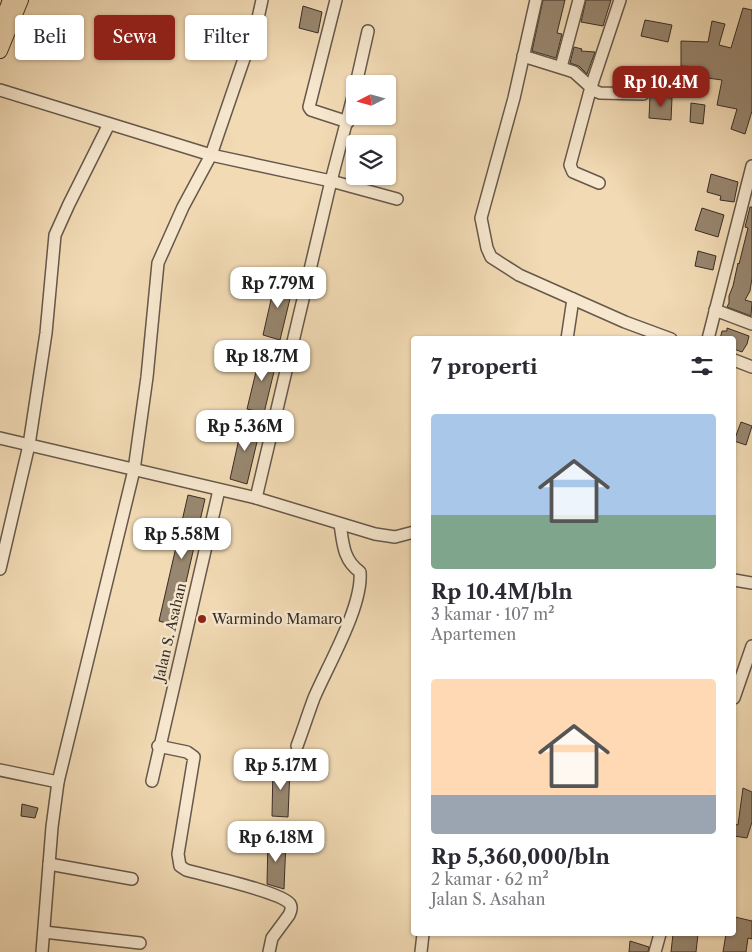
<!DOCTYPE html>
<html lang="id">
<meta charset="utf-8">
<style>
body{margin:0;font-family:"Libre Caslon Text",serif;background:#f2f2f3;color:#2b2b33;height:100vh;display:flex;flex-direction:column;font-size:19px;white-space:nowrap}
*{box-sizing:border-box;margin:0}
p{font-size:16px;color:#7c7c81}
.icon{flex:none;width:28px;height:28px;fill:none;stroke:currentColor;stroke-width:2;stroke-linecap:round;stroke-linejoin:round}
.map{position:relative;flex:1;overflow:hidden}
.sheet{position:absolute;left:411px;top:336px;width:325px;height:600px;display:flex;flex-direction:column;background:#fff;border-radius:5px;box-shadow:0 1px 4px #0004}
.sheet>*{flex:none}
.hud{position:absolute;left:15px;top:15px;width:321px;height:45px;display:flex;gap:10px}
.needle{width:32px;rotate:264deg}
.controls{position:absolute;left:346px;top:75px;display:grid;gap:10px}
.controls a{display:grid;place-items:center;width:50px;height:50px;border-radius:5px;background:#fff;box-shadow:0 1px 4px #0004;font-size:25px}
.price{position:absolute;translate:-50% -42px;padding:0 11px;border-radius:10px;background:#fff;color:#222;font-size:16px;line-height:32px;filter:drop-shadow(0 1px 2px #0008)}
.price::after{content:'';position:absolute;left:50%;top:30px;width:15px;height:11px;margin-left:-8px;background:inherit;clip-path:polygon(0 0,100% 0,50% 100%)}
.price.current{background:#8f2418;color:#fff}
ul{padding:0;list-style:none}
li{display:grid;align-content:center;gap:10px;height:265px;padding:0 20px}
li span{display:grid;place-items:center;height:155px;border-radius:5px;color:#555}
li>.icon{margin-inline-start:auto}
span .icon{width:90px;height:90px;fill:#fffc;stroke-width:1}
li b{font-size:21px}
h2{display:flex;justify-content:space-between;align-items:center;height:60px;padding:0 20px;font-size:21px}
.tag{padding:0 18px;border-radius:5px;background:#fff;box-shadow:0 1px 4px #0004;font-size:18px;line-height:45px}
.tag.current{background:#8f2418;color:#fff}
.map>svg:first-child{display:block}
.building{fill:#988770;stroke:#382d26}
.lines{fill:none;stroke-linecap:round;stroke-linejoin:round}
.minor-casing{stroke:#66584a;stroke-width:14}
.major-casing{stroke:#382d26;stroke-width:16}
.minor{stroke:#f6e7ce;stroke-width:11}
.major{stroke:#f1dab4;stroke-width:14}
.poi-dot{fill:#8f2418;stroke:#f6e7ce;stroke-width:2}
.labels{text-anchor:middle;stroke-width:5;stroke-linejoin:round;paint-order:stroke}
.poi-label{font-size:14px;fill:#382d26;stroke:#f6e7ce;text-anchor:start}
.street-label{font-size:14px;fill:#382d26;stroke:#f6e7ce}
</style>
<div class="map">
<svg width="752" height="952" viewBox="0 0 752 952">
<rect width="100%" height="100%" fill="#f1dab4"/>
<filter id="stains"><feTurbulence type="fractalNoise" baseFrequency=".004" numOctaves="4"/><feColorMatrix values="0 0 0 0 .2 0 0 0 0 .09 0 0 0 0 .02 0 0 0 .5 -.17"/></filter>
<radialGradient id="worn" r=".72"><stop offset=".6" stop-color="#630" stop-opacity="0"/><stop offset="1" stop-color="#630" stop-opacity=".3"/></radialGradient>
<g class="building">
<polygon points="543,0 565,0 557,33 562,34 556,58 532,51"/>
<polygon points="586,0 611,0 603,26 581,22"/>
<polygon points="303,6 322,12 318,33 299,28"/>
<polygon points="743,8 752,10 752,111 745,134 731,129 737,109 717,105 722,80 700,77 701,67 681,66 681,41 708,42 712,21 725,24 719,45 731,48"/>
<polygon points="645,20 672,25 668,42 641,36"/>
<polygon points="574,47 582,49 581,51 595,52 587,74 579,66 570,63"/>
<polygon points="650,96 672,98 671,120 649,118"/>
<polygon points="691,103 705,105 703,124 690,122"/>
<polygon points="711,174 738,182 734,202 720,200 721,196 707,192"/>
<polygon points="750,207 752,207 752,278 750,291 745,300 752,302 751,316 727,307 729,303 729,296 733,286 738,263 739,264 748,228 745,227"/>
<polygon points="702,208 724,215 718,237 695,230"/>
<polygon points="698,251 716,256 713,270 695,266"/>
<polygon points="276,278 294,282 280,340 263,335"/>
<polygon points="727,328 749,336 747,344 742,352 734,349 734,339 720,339 722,331 727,331"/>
<polygon points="261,351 278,355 264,413 247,409"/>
<polygon points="243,421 261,425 247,484 230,479"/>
<polygon points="741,422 752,426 746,445 734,441"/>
<polygon points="188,495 205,499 176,626 159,621"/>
<polygon points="273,766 290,768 288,817 272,816"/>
<polygon points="743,788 752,792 752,822 747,838 734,836 734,824 738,825"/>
<polygon points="22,804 38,808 35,818 21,816"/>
<polygon points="268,838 286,840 284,889 267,884"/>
<polygon points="735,917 752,921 752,939 748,938 746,952 723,952 726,934 734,934"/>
<polygon points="673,934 698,934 696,952 671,952"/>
<polygon points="630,941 649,947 648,952 629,952"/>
</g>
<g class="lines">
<defs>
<g id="minor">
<polyline points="336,0 309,107 311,110 348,122"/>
<polyline points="536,0 514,98 481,218 487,248 491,257 519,275 625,322 671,339"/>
<polyline points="523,56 568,70 574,72 595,91 600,93 643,94"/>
<polyline points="561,67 579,0"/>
<polyline points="356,84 368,31"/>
<polyline points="0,90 211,155 331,181 397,199"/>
<polyline points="599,183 573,172 570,165 591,87 620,0"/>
<polyline points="715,310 752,324"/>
<polyline points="567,339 573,299"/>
<polyline points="708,339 752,166"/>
<polyline points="734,360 752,367"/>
<polyline points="0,438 256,498 375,534 395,537 414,532"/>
<polyline points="256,498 331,181 355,89"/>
<polyline points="0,569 29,445 46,333 55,235 69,204 109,124"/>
<polyline points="734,580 752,583"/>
<polyline points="734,698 752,646"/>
<path d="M158,746L187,752L194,757L178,854L180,866L186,870C203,875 282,892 290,904C292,907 291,911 289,915L272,938L269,952"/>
<path d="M297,746C303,730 308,714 314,698C328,665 363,606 360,572C343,560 343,543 340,524"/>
<polyline points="0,770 58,782"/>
<polyline points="152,781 219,490"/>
<polyline points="49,864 132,879"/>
<polyline points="44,932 140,943"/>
<polyline points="42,952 52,827 58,782 134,470 147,377 158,263 183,207 211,155 258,18 262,0"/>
<polyline points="421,952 423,934"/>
<polyline points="655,952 660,934"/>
</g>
<g id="major">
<polyline points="0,26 10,0"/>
<polyline points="0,51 21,0"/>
</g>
</defs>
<use href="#minor" class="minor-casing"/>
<use href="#major" class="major-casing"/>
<use href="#minor" class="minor"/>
<use href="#major" class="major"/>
</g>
<circle class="poi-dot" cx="202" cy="619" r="5"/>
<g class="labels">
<g class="poi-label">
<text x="212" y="624">Warmindo Mamaro</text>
</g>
<g class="street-label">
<text transform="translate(170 632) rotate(-77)" y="5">Jalan S. Asahan</text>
</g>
</g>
<rect width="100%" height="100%" filter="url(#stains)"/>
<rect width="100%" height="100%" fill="url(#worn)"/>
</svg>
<div class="controls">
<a><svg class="needle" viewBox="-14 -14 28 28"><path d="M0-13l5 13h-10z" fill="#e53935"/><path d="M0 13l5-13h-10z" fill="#7c7c81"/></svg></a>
<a><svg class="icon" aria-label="layers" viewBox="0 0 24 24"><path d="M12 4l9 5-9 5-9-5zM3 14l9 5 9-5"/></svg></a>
</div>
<b class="price current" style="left:661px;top:108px">Rp 10.4M</b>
<b class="price" style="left:278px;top:309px">Rp 7.79M</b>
<b class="price" style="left:262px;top:382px">Rp 18.7M</b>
<b class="price" style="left:245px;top:452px">Rp 5.36M</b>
<b class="price" style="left:182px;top:560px">Rp 5.58M</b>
<b class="price" style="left:281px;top:791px">Rp 5.17M</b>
<b class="price" style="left:276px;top:863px">Rp 6.18M</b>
<div class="hud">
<a class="tag">Beli</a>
<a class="tag current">Sewa</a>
<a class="tag">Filter</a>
</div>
<section class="sheet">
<h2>7 properti<svg class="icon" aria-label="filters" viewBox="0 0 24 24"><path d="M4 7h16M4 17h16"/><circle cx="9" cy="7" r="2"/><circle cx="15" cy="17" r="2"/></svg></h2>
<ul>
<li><span style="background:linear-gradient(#a9c7e8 65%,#7fa58c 0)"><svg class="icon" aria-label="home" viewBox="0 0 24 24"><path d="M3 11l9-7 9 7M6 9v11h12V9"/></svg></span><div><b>Rp 10.4M/bln</b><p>3 kamar · 107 m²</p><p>Apartemen</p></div></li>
<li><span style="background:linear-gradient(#ffd9b3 75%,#9aa5b1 0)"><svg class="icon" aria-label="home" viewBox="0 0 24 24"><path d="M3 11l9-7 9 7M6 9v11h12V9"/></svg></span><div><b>Rp 5,360,000/bln</b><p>2 kamar · 62 m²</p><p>Jalan S. Asahan</p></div></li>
</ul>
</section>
</div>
